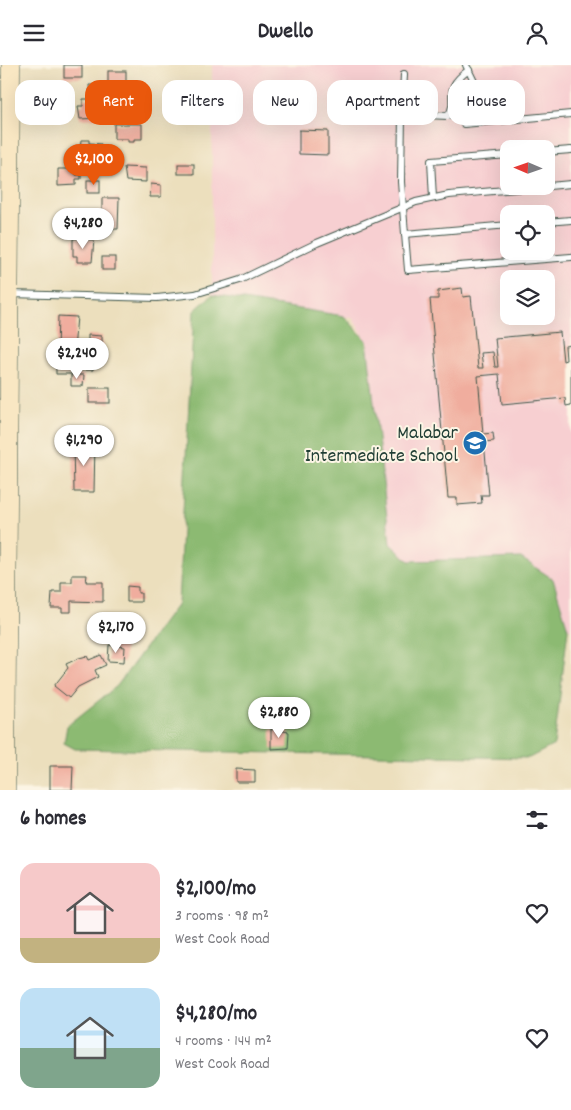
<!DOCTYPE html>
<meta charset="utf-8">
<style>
body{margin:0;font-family:Dekko,sans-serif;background:#f7f7f7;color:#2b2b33;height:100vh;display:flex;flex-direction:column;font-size:19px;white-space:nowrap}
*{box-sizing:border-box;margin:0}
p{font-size:16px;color:#7c7c81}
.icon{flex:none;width:28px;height:28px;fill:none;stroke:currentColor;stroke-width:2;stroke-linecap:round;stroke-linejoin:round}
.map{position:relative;height:725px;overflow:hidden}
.sheet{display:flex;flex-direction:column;background:#fff;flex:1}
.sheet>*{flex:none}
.hud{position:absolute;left:15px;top:15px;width:541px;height:45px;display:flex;gap:10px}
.needle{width:32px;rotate:272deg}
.buttons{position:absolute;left:500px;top:75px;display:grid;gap:10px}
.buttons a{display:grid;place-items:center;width:55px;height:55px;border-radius:10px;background:#fff;box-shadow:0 5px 20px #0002;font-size:25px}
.price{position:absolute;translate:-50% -42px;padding:0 11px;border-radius:18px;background:#fff;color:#222;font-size:16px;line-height:32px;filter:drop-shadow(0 1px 2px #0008)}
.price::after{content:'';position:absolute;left:50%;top:30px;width:15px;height:11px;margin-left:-8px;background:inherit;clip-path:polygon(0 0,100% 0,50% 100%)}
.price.selected{background:#ea580c;color:#fff}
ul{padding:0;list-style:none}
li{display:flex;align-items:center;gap:15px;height:125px;padding:0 20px}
li span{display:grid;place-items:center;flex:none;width:140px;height:100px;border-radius:15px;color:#555}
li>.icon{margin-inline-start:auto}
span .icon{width:60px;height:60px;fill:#fffc;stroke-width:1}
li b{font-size:21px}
h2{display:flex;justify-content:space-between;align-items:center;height:60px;padding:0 20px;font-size:21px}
.pill{padding:0 18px;border-radius:15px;background:#fff;box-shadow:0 5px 20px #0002;font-size:18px;line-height:45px}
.pill.selected{background:#ea580c;color:#fff}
header{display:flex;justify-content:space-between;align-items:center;height:65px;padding:0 20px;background:#fff;font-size:22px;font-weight:700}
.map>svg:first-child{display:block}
.built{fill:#f7cfd1;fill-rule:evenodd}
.forest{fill:#8cba72;stroke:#567c53}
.building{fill:#f0ad9e}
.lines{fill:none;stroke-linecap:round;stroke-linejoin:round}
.lane-casing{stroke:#3e5549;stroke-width:8}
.secondary-casing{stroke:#3e5549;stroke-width:19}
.lane{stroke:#fff;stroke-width:6}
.secondary{stroke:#f9e7c3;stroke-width:18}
.labels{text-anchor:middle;stroke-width:4;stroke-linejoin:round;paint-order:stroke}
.poi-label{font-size:20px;fill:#1f3d34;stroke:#fcf5e5;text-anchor:end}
</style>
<header><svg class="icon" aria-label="menu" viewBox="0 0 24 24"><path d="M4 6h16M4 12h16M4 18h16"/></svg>Dwello<svg class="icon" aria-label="person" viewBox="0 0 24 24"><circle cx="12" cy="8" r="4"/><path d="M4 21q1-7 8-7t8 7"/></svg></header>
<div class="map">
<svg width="571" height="725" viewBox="0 0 571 725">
<rect width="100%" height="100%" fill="#fcf5e5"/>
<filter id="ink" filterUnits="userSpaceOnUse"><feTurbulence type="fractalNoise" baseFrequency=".02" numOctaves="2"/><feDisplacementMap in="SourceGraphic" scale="10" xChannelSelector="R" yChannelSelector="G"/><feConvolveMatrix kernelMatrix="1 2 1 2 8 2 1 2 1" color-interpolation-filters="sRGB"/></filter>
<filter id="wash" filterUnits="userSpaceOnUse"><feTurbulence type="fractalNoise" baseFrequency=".0096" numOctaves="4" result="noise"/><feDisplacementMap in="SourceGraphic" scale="20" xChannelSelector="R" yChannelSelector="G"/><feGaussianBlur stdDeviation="1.12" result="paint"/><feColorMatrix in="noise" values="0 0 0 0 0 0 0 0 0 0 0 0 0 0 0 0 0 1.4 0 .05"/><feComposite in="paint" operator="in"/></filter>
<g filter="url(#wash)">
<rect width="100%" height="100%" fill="#ecdfbd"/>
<path class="built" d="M212,0H571V564H568L553,514L521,493L409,496L390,479L367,276L352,253L212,230ZM509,84H546V121H509ZM509,149H546V186H509ZM509,214H546V251H509Z"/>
<polygon class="forest" points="212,230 344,251 367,276 390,479 409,496 521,493 553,514 568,564 554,680 529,693 75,684 64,678 67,661 117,621 178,538 194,246"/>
<g id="blocks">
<g class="building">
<rect x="64" y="0" width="18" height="13"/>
<rect x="108" y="6" width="18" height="13"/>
<polygon points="89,20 107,20 107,32 94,32 94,34 100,35 100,53 80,54 78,41 83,41 83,34 90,34"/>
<polygon points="114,59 142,59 142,74 134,74 134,77 128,77 128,74 114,74"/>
<polygon points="299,65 328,66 328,90 299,89"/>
<polygon points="81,75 89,75 89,78 101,79 101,92 79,91"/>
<rect x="178" y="99" width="16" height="10"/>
<polygon points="124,102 146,103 146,117 126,116"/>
<polygon points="58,104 76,104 76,110 81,110 81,114 76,114 76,120 58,121"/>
<rect x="87" y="115" width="13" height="13"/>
<polygon points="151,119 161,120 161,132 150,132"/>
<polygon points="102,133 119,133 118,164 96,164 96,159 78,159 78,155 74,155 74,146 102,146"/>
<polygon points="77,173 94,175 92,197 77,197 77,191 73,191 73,174"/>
<rect x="102" y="192" width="13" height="13"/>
<polygon points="462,223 463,232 471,231 478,303 483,303 481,288 493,287 495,302 498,302 495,273 560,267 563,296 566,295 565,281 571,280 571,340 566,341 565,333 502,339 499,309 478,311 483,369 493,368 494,376 484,377 489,430 481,430 482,438 457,440 457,433 448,433 430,234 438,234 438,226"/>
<polygon points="58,251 77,252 74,284 57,284"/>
<polygon points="88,270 102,271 102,283 88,283"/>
<polygon points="56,290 93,291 93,305 76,305 76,309 56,309"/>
<polygon points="71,310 84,310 83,321 71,321"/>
<rect x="89" y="323" width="21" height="15"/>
<polygon points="73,378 95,378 94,427 74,427"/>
<polygon points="72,510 87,510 86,517 103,517 103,537 71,536 71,547 62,547 62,543 51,543 52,527 61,527 61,517 72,517"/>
<polygon points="127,521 138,522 138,528 141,528 141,537 127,537"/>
<polygon points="109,580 125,582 124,597 108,596"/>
<polygon points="101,590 106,600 95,605 98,612 78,622 69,633 54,621 68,603 66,599 79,593 87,591 89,595"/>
<polygon points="271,664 289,667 288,683 271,684"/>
<polygon points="50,701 73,701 72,725 50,725"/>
<polygon points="236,704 255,705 255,717 236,717"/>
</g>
</g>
</g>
<g filter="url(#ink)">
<use href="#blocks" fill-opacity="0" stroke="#3e5549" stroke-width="1"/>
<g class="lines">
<defs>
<g id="lane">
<polyline points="466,0 480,29 483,57"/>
<path d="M404,9L402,49L448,51C460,33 440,25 469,5"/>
<polyline points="402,49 401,117 405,169 509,160"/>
<polyline points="464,59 571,49"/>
<polyline points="546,87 571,85"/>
<polyline points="433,133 431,96 509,90"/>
<polyline points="546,157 571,155"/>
<polyline points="405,169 408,205 571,192"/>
<polyline points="10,229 157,233 195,229 240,215 317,178 416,137 449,130 571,119"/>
</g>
<polyline id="secondary" points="6,725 11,0"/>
</defs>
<use href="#lane" class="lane-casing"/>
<use href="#secondary" class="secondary-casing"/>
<use href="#lane" class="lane"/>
<use href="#secondary" class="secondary"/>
</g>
</g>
<defs>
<symbol id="school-disc" viewBox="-11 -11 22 22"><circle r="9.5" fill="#1f6fb2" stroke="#fcf5e5"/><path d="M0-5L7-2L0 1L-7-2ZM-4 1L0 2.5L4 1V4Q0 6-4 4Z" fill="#fff"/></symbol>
</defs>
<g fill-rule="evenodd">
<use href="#school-disc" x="461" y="364" width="28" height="28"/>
</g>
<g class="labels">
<g class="poi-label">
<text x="458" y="373">Malabar<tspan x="458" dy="23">Intermediate School</tspan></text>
</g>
</g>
</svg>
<div class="buttons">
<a><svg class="needle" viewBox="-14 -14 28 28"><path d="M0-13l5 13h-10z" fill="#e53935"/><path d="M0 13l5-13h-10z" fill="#7c7c81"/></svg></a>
<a><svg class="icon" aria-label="locate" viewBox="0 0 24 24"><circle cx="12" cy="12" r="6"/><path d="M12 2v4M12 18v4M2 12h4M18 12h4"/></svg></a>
<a><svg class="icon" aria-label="layers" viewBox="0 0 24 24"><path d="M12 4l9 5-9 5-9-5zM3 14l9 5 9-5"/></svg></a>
</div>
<b class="price selected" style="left:94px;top:121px">$2,100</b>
<b class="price" style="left:83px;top:185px">$4,280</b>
<b class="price" style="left:77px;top:315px">$2,240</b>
<b class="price" style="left:84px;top:402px">$1,290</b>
<b class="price" style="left:116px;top:589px">$2,170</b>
<b class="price" style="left:279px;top:674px">$2,880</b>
<div class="hud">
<a class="pill">Buy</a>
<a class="pill selected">Rent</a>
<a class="pill">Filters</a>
<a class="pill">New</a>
<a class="pill">Apartment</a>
<a class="pill">House</a>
</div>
</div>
<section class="sheet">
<h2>6 homes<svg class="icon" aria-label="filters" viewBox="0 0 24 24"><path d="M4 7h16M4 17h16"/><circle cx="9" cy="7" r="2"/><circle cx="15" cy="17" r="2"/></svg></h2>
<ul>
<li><span style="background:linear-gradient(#f6c9c9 75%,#c2b280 0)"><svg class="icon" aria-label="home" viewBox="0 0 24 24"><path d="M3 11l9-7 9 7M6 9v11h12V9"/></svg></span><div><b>$2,100/mo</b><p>3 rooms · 98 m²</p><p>West Cook Road</p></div><svg class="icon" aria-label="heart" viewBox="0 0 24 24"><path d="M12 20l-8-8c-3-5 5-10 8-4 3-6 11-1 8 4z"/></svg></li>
<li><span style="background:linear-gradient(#bfe0f5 60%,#7fa58c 0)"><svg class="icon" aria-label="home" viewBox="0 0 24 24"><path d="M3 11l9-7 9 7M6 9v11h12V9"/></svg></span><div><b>$4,280/mo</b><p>4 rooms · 144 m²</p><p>West Cook Road</p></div><svg class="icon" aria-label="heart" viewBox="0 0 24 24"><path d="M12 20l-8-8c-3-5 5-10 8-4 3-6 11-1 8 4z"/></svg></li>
</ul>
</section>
